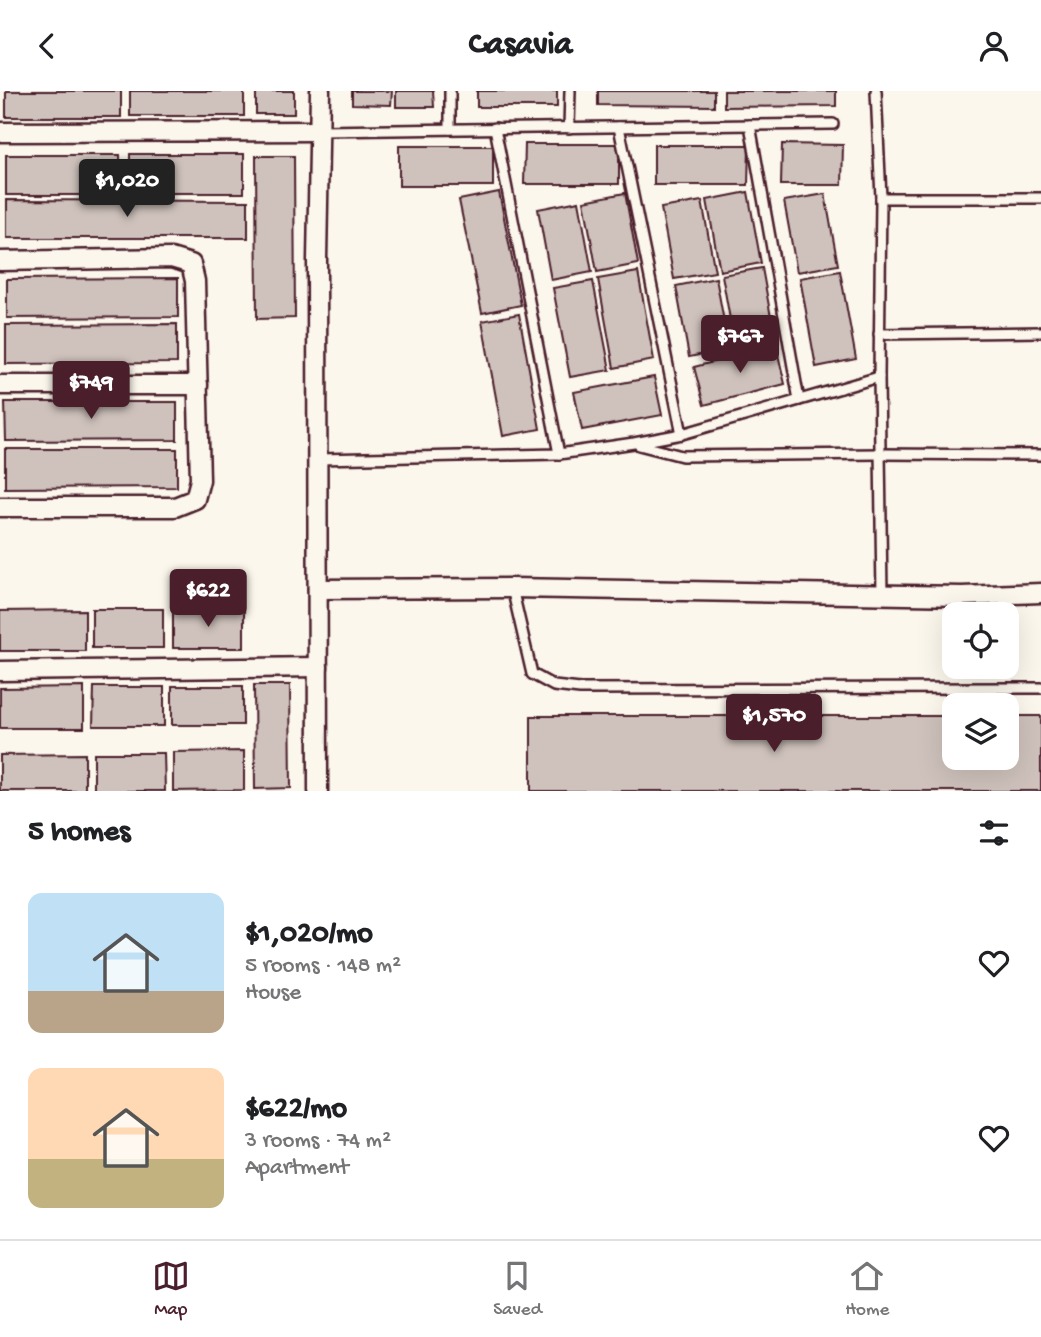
<!DOCTYPE html>
<meta charset="utf-8">
<style>
body{margin:0;font-family:"Gochi Hand",sans-serif;background:#f6f6f6;color:#202124;height:100vh;display:flex;flex-direction:column;font-size:26px;white-space:nowrap}
*{box-sizing:border-box;margin:0}
p{font-size:23px;color:#757577}
.icon{flex:none;width:38px;height:38px;fill:none;stroke:currentColor;stroke-width:2;stroke-linecap:round;stroke-linejoin:round}
.map{position:relative;height:700px;overflow:hidden}
.side{display:flex;flex-direction:column;background:#fff;flex:1}
.side>*{flex:none}
.tools{position:absolute;left:942px;top:511px;display:grid;gap:14px}
.tools a{display:grid;place-items:center;width:77px;height:77px;border-radius:14px;background:#fff;box-shadow:0 7px 28px #0002;font-size:35px}
.price{position:absolute;translate:-50% -60px;padding:0 16px;border-radius:7px;background:#4a1f2b;color:#fff;font-size:23px;line-height:46px;filter:drop-shadow(0 2px 4px #0008)}
.price::after{content:'';position:absolute;left:50%;top:42px;width:21px;height:16px;margin-left:-10px;background:inherit;clip-path:polygon(0 0,100% 0,50% 100%)}
.price.selected{background:#222;color:#fff}
ul{padding:0;list-style:none}
li{display:flex;align-items:center;gap:21px;height:175px;padding:0 28px}
li span{display:grid;place-items:center;flex:none;width:196px;height:140px;border-radius:14px;color:#555}
li>.icon{margin-inline-start:auto}
span .icon{width:84px;height:84px;fill:#fffc;stroke-width:1}
li b{font-size:30px}
h2{display:flex;justify-content:space-between;align-items:center;height:84px;padding:0 28px;font-size:30px}
header{display:flex;justify-content:space-between;align-items:center;height:91px;padding:0 28px;background:#fff;font-size:32px;font-weight:700}
.dock{display:flex;justify-content:space-around;align-items:center;height:98px;border-top:2px solid #e0e0e0;background:#fff;font-size:19px;color:#757577}
.dock a{display:grid;justify-items:center;gap:4px}
.dock .selected{color:#4a1f2b}
.map>svg:first-child{display:block}
.building{fill:#cfc2bc;stroke:#4a1f2b;stroke-width:2}
.lines{fill:none;stroke-linecap:round;stroke-linejoin:round}
.lane-casing{stroke:#4a1f2b;stroke-width:14}
.street-casing{stroke:#4a1f2b;stroke-width:23}
.lane{stroke:#fbf7ec;stroke-width:9}
.street{stroke:#fbf7ec;stroke-width:18}
</style>
<header><svg class="icon" aria-label="back" viewBox="0 0 24 24"><path d="M15 5l-7 7 7 7"/></svg>Casavia<svg class="icon" aria-label="person" viewBox="0 0 24 24"><circle cx="12" cy="8" r="4"/><path d="M4 21q1-7 8-7t8 7"/></svg></header>
<div class="map">
<svg width="1041" height="700" viewBox="0 0 1041 700">
<rect width="100%" height="100%" fill="#fbf7ec"/>
<filter id="ink" filterUnits="userSpaceOnUse"><feTurbulence type="fractalNoise" baseFrequency=".0143" numOctaves="2"/><feDisplacementMap in="SourceGraphic" scale="14" xChannelSelector="R" yChannelSelector="G"/><feConvolveMatrix kernelMatrix="1 2 1 2 8 2 1 2 1" color-interpolation-filters="sRGB"/></filter>
<g filter="url(#ink)">
<g class="building">
<rect x="6" y="0" width="115" height="26"/>
<rect x="130" y="0" width="114" height="25"/>
<rect x="256" y="0" width="38" height="23"/>
<polygon points="352,0 392,0 391,14 352,13"/>
<polygon points="396,0 433,0 434,16 396,16"/>
<rect x="477" y="0" width="80" height="16"/>
<polygon points="598,0 714,0 714,15 598,14"/>
<polygon points="724,0 836,0 836,15 724,16"/>
<polygon points="525,53 619,53 619,93 524,93"/>
<polygon points="782,53 843,54 842,94 781,94"/>
<polygon points="654,54 749,54 748,94 654,94"/>
<rect x="399" y="55" width="94" height="40"/>
<rect x="130" y="63" width="114" height="39"/>
<polygon points="6,64 120,64 121,104 6,104"/>
<polygon points="256,65 294,65 295,227 257,228"/>
<polygon points="499,101 521,214 482,222 459,109"/>
<polygon points="748,101 761,172 720,180 707,109"/>
<polygon points="625,102 638,173 597,181 584,110"/>
<polygon points="825,103 838,174 797,181 784,110"/>
<polygon points="7,109 248,110 248,147 7,147"/>
<polygon points="579,110 592,181 551,189 538,118"/>
<polygon points="702,110 715,181 674,188 661,117"/>
<polygon points="762,177 775,248 735,256 722,184"/>
<polygon points="840,180 856,268 816,276 800,187"/>
<polygon points="638,181 654,269 614,277 598,188"/>
<polygon points="178,187 178,226 7,227 7,188"/>
<polygon points="716,187 729,258 689,266 676,195"/>
<polygon points="593,190 610,279 570,286 553,197"/>
<polygon points="519,223 540,338 503,345 482,230"/>
<polygon points="177,233 177,272 6,273 6,234"/>
<polygon points="776,255 785,293 704,314 694,276"/>
<polygon points="654,286 662,324 582,339 574,301"/>
<polygon points="5,311 177,311 177,349 6,350"/>
<polygon points="5,358 177,358 177,396 5,397"/>
<rect x="92" y="518" width="71" height="39"/>
<rect x="173" y="518" width="71" height="39"/>
<polygon points="85,519 85,560 0,560 0,520"/>
<polygon points="254,594 290,594 291,697 255,698"/>
<rect x="172" y="595" width="71" height="39"/>
<polygon points="84,596 84,637 0,637 0,597"/>
<polygon points="94,596 164,596 164,635 93,635"/>
<polygon points="531,625 954,625 954,667 1006,667 1006,625 1041,625 1041,700 531,700"/>
<polygon points="244,660 244,699 173,700 173,661"/>
<polygon points="94,662 164,662 165,700 94,700"/>
<polygon points="85,663 85,700 0,700 0,664"/>
</g>
<g class="lines">
<defs>
<g id="lane">
<polyline points="876,0 881,107 879,286 882,504"/>
<polyline points="750,34 799,309"/>
<polyline points="619,36 682,343"/>
<polyline points="495,37 559,363"/>
<polyline points="569,37 570,0"/>
<polyline points="450,38 450,0"/>
<polyline points="320,40 833,33"/>
<polyline points="881,107 1041,107"/>
<polyline points="879,243 1041,241"/>
<polyline points="639,354 682,365 880,363 1041,364"/>
<polyline points="318,368 559,363 634,352 682,343 879,286"/>
<polyline points="512,497 532,583 554,595 580,598 1041,597"/>
</g>
<g id="street">
<polyline points="0,41 320,40"/>
<polyline points="0,170 171,167 191,173 195,190 200,389 195,408 175,416 0,416"/>
<polyline points="0,294 198,294"/>
<polyline points="318,498 512,497 962,505 1041,502"/>
<polyline points="0,580 318,576"/>
<polyline points="318,700 317,169 320,0"/>
</g>
</defs>
<use href="#lane" class="lane-casing"/>
<use href="#street" class="street-casing"/>
<use href="#lane" class="lane"/>
<use href="#street" class="street"/>
</g>
</g>
</svg>
<div class="tools">
<a><svg class="icon" aria-label="locate" viewBox="0 0 24 24"><circle cx="12" cy="12" r="6"/><path d="M12 2v4M12 18v4M2 12h4M18 12h4"/></svg></a>
<a><svg class="icon" aria-label="layers" viewBox="0 0 24 24"><path d="M12 4l9 5-9 5-9-5zM3 14l9 5 9-5"/></svg></a>
</div>
<b class="price selected" style="left:127px;top:128px">$1,020</b>
<b class="price" style="left:740px;top:284px">$767</b>
<b class="price" style="left:91px;top:330px">$749</b>
<b class="price" style="left:208px;top:538px">$622</b>
<b class="price" style="left:774px;top:663px">$1,570</b>
</div>
<section class="side">
<h2>5 homes<svg class="icon" aria-label="filters" viewBox="0 0 24 24"><path d="M4 7h16M4 17h16"/><circle cx="9" cy="7" r="2"/><circle cx="15" cy="17" r="2"/></svg></h2>
<ul>
<li><span style="background:linear-gradient(#bfe0f5 70%,#b9a48a 0)"><svg class="icon" aria-label="home" viewBox="0 0 24 24"><path d="M3 11l9-7 9 7M6 9v11h12V9"/></svg></span><div><b>$1,020/mo</b><p>5 rooms · 148 m²</p><p>House</p></div><svg class="icon" aria-label="heart" viewBox="0 0 24 24"><path d="M12 20l-8-8c-3-5 5-10 8-4 3-6 11-1 8 4z"/></svg></li>
<li><span style="background:linear-gradient(#ffd9b3 65%,#c2b280 0)"><svg class="icon" aria-label="home" viewBox="0 0 24 24"><path d="M3 11l9-7 9 7M6 9v11h12V9"/></svg></span><div><b>$622/mo</b><p>3 rooms · 74 m²</p><p>Apartment</p></div><svg class="icon" aria-label="heart" viewBox="0 0 24 24"><path d="M12 20l-8-8c-3-5 5-10 8-4 3-6 11-1 8 4z"/></svg></li>
</ul>
</section>
<nav class="dock">
<a class="selected"><svg class="icon" aria-label="map" viewBox="0 0 24 24"><path d="M3 6l6-2 6 2 6-2v14l-6 2-6-2-6 2zM9 4v14M15 6v14"/></svg>Map</a>
<a><svg class="icon" aria-label="saved" viewBox="0 0 24 24"><path d="M7 4h10v16l-5-4-5 4z"/></svg>Saved</a>
<a><svg class="icon" aria-label="home" viewBox="0 0 24 24"><path d="M3 11l9-7 9 7M6 9v11h12V9"/></svg>Home</a>
</nav>
